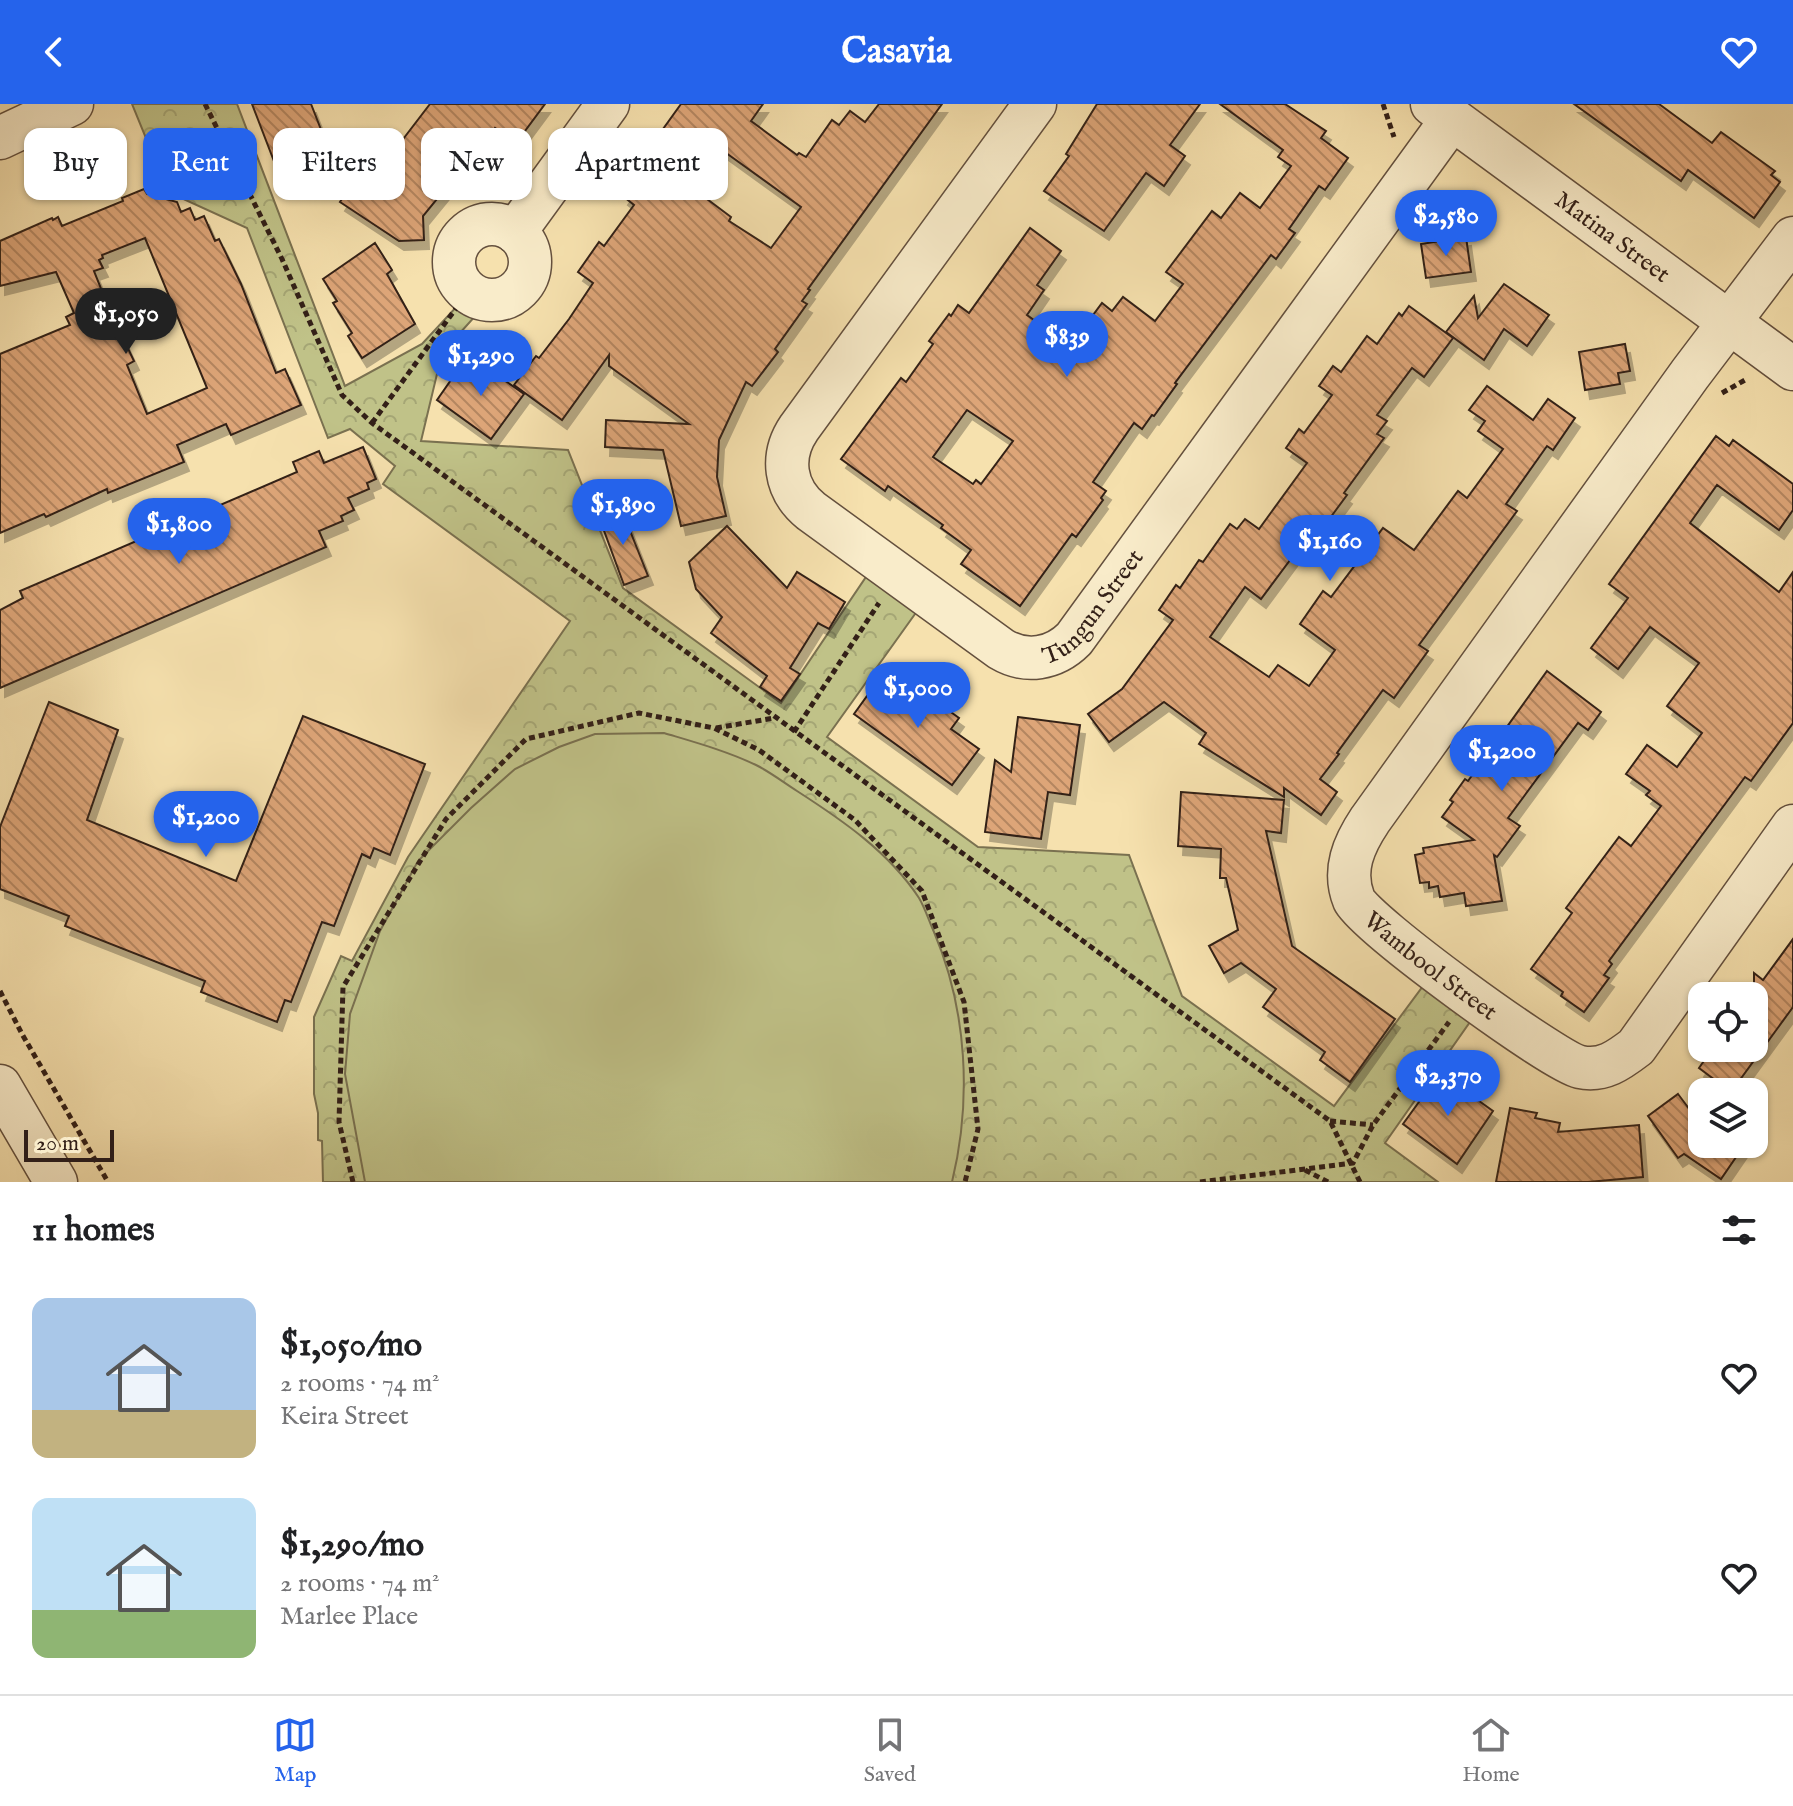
<!DOCTYPE html>
<meta charset="utf-8">
<style>
body{margin:0;font-family:"IM FELL English",serif;background:#f2f2f2;color:#202124;height:100vh;display:flex;flex-direction:column;font-size:30px;white-space:nowrap}
*{box-sizing:border-box;margin:0}
p{font-size:26px;color:#757577}
.icon{flex:none;width:44px;height:44px;fill:none;stroke:currentColor;stroke-width:2;stroke-linecap:round;stroke-linejoin:round}
.map{position:relative;height:1078px;overflow:hidden}
.side{display:flex;flex-direction:column;background:#fff;flex:1}
.side>*{flex:none}
.top-card{position:absolute;left:24px;top:24px;width:800px;height:72px;display:flex;gap:16px}
.fabs{position:absolute;left:1688px;top:878px;display:grid;gap:16px}
.fabs a{display:grid;place-items:center;width:80px;height:80px;border-radius:16px;background:#fff;box-shadow:0 2px 6px #0004;font-size:40px}
.scale{position:absolute;left:24px;bottom:20px;width:90px;box-sizing:border-box;padding-left:8px;border:4px solid #332018;border-top:0;font-size:22px;line-height:28px;white-space:nowrap;color:#332018;-webkit-text-stroke:6px #f9ecca;paint-order:stroke}
.price{position:absolute;translate:-50% -68px;padding:0 18px;border-radius:28px;background:#2563eb;color:#fff;font-size:26px;line-height:52px;filter:drop-shadow(0 2px 4px #0008)}
.price::after{content:'';position:absolute;left:50%;top:48px;width:24px;height:18px;margin-left:-12px;background:inherit;clip-path:polygon(0 0,100% 0,50% 100%)}
.price.active{background:#222;color:#fff}
ul{padding:0;list-style:none}
li{display:flex;align-items:center;gap:24px;height:200px;padding:0 32px}
li span{display:grid;place-items:center;flex:none;width:224px;height:160px;border-radius:16px;color:#555}
li>.icon{margin-inline-start:auto}
span .icon{width:96px;height:96px;fill:#fffc;stroke-width:1}
li b{font-size:34px}
h2{display:flex;justify-content:space-between;align-items:center;height:96px;padding:0 32px;font-size:34px}
.chip{padding:0 28px;border-radius:16px;background:#fff;box-shadow:0 2px 6px #0004;font-size:28px;line-height:72px}
.chip.active{background:#2563eb;color:#fff}
header{display:flex;justify-content:space-between;align-items:center;height:104px;padding:0 32px;background:#2563eb;color:#fff;font-size:36px;font-weight:700}
.tab-bar{display:flex;justify-content:space-around;align-items:center;height:112px;border-top:2px solid #e0e0e0;background:#fff;font-size:22px;color:#757577}
.tab-bar a{display:grid;justify-items:center;gap:4px}
.tab-bar .active{color:#2563eb}
.map>svg:first-child{display:block}
.forest{fill:url(#forest-crowns);stroke:#7a7150;stroke-width:2}
.pitch{fill:#c0c288;stroke:#7a7150;stroke-width:2}
.building{fill:url(#building-back-hatch);stroke:#332018;stroke-width:2;fill-rule:evenodd;filter:url(#shadow)}
.lines{fill:none;stroke-linecap:round;stroke-linejoin:round}
.minor-casing{stroke:#64503e;stroke-width:45}
.path{stroke:#332018;stroke-width:5;stroke-dasharray:6 4;stroke-linecap:butt}
.minor{stroke:#f9ecca;stroke-width:42}
.labels{text-anchor:middle;stroke-width:6;stroke-linejoin:round;paint-order:stroke}
.street-label{font-size:24px;fill:#332018;stroke:#f9ecca}
</style>
<header><svg class="icon" aria-label="back" viewBox="0 0 24 24"><path d="M15 5l-7 7 7 7"/></svg>Casavia<svg class="icon" aria-label="heart" viewBox="0 0 24 24"><path d="M12 20l-8-8c-3-5 5-10 8-4 3-6 11-1 8 4z"/></svg></header>
<div class="map">
<svg width="1793" height="1078" viewBox="0 0 1793 1078">
<defs>
<pattern id="forest-crowns" width="20" height="18" patternUnits="userSpaceOnUse" patternTransform="scale(2)"><rect width="20" height="18" fill="#c0c288"/><path d="M2 6a3 3 0 1 1 6 0M12 15a3 3 0 1 1 6 0" fill="none" stroke="#a5a675"/></pattern>
<pattern id="building-back-hatch" width="6" height="6" patternUnits="userSpaceOnUse" patternTransform="scale(2)"><rect width="6" height="6" fill="#dda578"/><path d="M-1 5l2 2M0 0l6 6M5-1l2 2" fill="none" stroke="#b48661"/></pattern>
<filter id="shadow"><feDropShadow dx="5" dy="9" stdDeviation="0" flood-color="#0004"/></filter>
</defs>
<rect width="100%" height="100%" fill="#f6e1ae"/>
<filter id="stains"><feTurbulence type="fractalNoise" baseFrequency=".0025" numOctaves="4"/><feColorMatrix values="0 0 0 0 .2 0 0 0 0 .09 0 0 0 0 .02 0 0 0 .5 -.17"/></filter>
<radialGradient id="worn" r=".72"><stop offset=".6" stop-color="#630" stop-opacity="0"/><stop offset="1" stop-color="#630" stop-opacity=".3"/></radialGradient>
<polygon class="forest" points="132,0 237,0 345,282 422,240 459,200 477,210 442,249 421,337 568,346 623,484 781,599 870,467 920,503 827,633 978,743 1129,751 1182,892 1334,1002 1429,874 1477,908 1385,1039 1438,1078 323,1078 322,1037 318,1036 318,1009 314,990 314,913 341,852 352,857 408,753 570,517 383,380 395,362 350,325 328,334 247,124 168,88"/>
<path class="pitch" d="M664,629C694,638 727,647 756,661C770,668 783,678 797,687C842,716 889,748 919,794C925,804 929,817 934,828C967,906 972,996 952,1078H365L345,970L350,910L380,827L418,757L471,704L515,665L559,643L595,630Z"/>
<g class="building">
<polygon points="252,0 311,0 334,59 282,78"/>
<polygon points="430,0 545,0 516,39 495,24 452,81 450,79 423,112 424,136 399,137 340,98 370,51 384,60"/>
<path d="M681,0H763L751,17L797,51L799,49L806,53L832,16L839,21L850,7L865,18L879,0H942L808,185L810,186L802,197L807,200L775,245L778,248L752,282L746,278L719,336L717,373L726,412L681,422L663,346L605,343L606,316L689,320L609,262V251L562,316L514,281L536,252L539,254L569,215L593,179L578,168L599,138L604,142L634,101L623,92L665,37L658,32ZM715,41L801,103L771,144L729,117L731,113L687,80Z"/>
<polygon points="1097,0 1200,0 1170,41 1185,52 1164,82 1146,69 1104,127 1044,87 1069,52 1066,50"/>
<path d="M1220,0H1285L1326,27L1321,34L1348,54L1325,86L1319,82L1289,125L1295,129L1276,155L1271,151L1175,279L1177,280L1154,312L1152,311L1142,325L1134,319L1093,378L1106,387L1101,394L1103,396L1076,433L1072,430L1020,502L961,460L971,446L941,424L943,421L888,382L885,387L841,355L901,274L906,278L933,240L929,237L949,210L951,212L958,201L969,209L1030,124L1061,147L1037,181L1044,186L1027,211L1070,242L1102,199L1112,207L1123,193L1155,217L1183,180L1166,168L1212,107L1221,114L1240,89L1260,104L1291,62L1278,53L1283,46ZM967,306L1013,337L981,380L976,376L973,380L933,353Z"/>
<polygon points="1574,0 1659,0 1712,39 1721,28 1775,67 1771,71 1780,78 1754,114 1688,66 1681,77"/>
<path d="M144,85L147,90L177,98L181,108L190,104L195,116L204,112L215,137L219,135L241,180L276,269L285,265L301,301L231,331L226,320L177,341L184,358L108,389L107,385L46,413L44,410L0,429V250L70,221L66,213L74,209L56,168L0,182V137L52,114L53,116L58,113L62,122L123,97L122,94ZM145,134L207,284L147,310L127,261L134,257L124,236L122,237L94,167L103,164L99,156L103,154L102,151Z"/>
<polygon points="1466,133 1471,168 1426,174 1421,140"/>
<polygon points="375,139 392,166 387,170 415,220 362,254 348,232 352,229 333,199 337,197 323,175"/>
<polygon points="1504,180 1549,211 1527,242 1504,225 1484,256 1446,228 1474,192 1478,214"/>
<polygon points="1409,202 1453,234 1424,273 1412,264 1377,311 1387,317 1377,330 1384,334 1344,389 1347,391 1308,444 1302,440 1261,495 1245,483 1210,533 1269,573 1278,561 1309,582 1335,546 1300,520 1323,487 1331,493 1383,424 1414,446 1458,387 1467,394 1503,345 1478,327 1485,317 1469,306 1487,282 1533,316 1548,295 1575,314 1553,346 1547,342 1506,400 1517,407 1419,541 1428,547 1394,594 1383,586 1337,649 1339,650 1320,675 1337,688 1321,711 1284,684 1284,693 1199,640 1206,629 1164,598 1109,638 1088,610 1122,585 1173,516 1159,506 1176,481 1180,484 1199,456 1203,458 1230,420 1237,425 1245,415 1259,425 1307,359 1286,344 1299,325 1304,329 1332,291 1319,282 1333,262 1341,268 1367,232 1377,240 1399,209 1402,212"/>
<polygon points="1625,240 1630,267 1618,269 1620,280 1585,286 1579,248"/>
<polygon points="473,254 524,290 491,335 437,296 458,266 462,269"/>
<polygon points="1716,332 1729,342 1733,336 1793,380 1793,406 1779,426 1717,381 1690,419 1779,488 1793,468 1793,619 1751,677 1745,673 1609,857 1612,860 1604,871 1609,874 1584,908 1561,892 1563,888 1531,865 1572,809 1566,804 1619,733 1631,742 1661,702 1646,691 1650,687 1626,670 1647,641 1677,663 1702,629 1667,602 1699,559 1650,523 1618,565 1591,544 1628,494 1609,480"/>
<polygon points="363,343 376,375 367,379 369,385 348,394 354,406 341,412 343,417 319,427 326,443 0,584 0,506 23,494 20,487 297,368 293,358 319,347 324,359"/>
<polygon points="621,404 648,472 624,481 599,413"/>
<polygon points="727,422 787,484 797,468 845,498 829,525 818,519 790,564 800,570 781,597 760,583 767,572 711,529 722,513 696,485 689,458"/>
<polygon points="1547,567 1601,608 1588,626 1578,619 1508,714 1520,722 1497,753 1494,751 1502,797 1466,802 1464,789 1440,793 1438,782 1429,784 1429,778 1420,779 1415,751 1424,749 1423,744 1474,736 1442,713 1453,698 1450,696 1465,675 1468,677"/>
<polygon points="880,574 914,598 917,594 932,604 937,598 959,614 951,625 979,645 952,681 854,610"/>
<polygon points="49,598 118,626 87,716 236,777 303,612 425,660 390,751 374,744 370,754 362,750 334,822 322,818 291,898 285,896 277,918 201,888 205,877 65,822 69,812 0,785 0,723"/>
<polygon points="1018,613 1080,621 1070,691 1048,688 1041,735 985,728 995,656 1011,668"/>
<polygon points="1181,688 1284,696 1281,729 1266,727 1292,842 1395,915 1350,978 1320,956 1325,948 1263,903 1276,885 1241,859 1224,869 1209,842 1238,826 1226,774 1220,774 1221,745 1178,742"/>
<polygon points="1793,835 1793,903 1731,988 1699,964 1713,944 1754,944 1754,869 1763,876"/>
<polygon points="1440,969 1493,1007 1457,1060 1403,1020"/>
<polygon points="1678,990 1702,1022 1702,1040 1745,1040 1721,1075 1684,1050 1678,1054 1648,1012"/>
<polygon points="1510,1004 1537,1009 1535,1014 1560,1019 1558,1028 1639,1021 1643,1073 1588,1078 1496,1078"/>
</g>
<g class="lines">
<defs>
<g id="minor">
<path id="s1" d="M1035,0L799,324C780,352 784,385 811,407L1001,545C1026,560 1054,555 1074,535L1452,15"/>
<path id="s2" d="M1432,0L1793,265"/>
<polyline points="0,34 72,0"/>
<circle cx="492" cy="158" r="38"/>
<polyline points="515,128 608,0"/>
<path id="s3" d="M1793,134L1690,270L1370,716C1354,740 1342,766 1354,796C1364,819 1553,957 1580,963C1603,968 1619,956 1636,943L1793,722"/>
<polyline points="0,982 56,1078"/>
</g>
</defs>
<use href="#minor" class="minor-casing"/>
<g class="path">
<polyline points="205,0 282,155 342,291 372,319 1330,1017 1360,1078"/>
<polyline points="1383,0 1394,33"/>
<polyline points="1722,289 1745,276 1748,277"/>
<polyline points="372,319 468,188"/>
<polyline points="716,624 774,614"/>
<polyline points="794,628 879,499"/>
<polyline points="0,887 22,930 108,1078"/>
<polyline points="1330,1017 1373,1021"/>
<polyline points="1305,1066 1328,1078"/>
<polyline points="353,1078 339,1018 343,883 446,715 526,635 639,609 714,624 759,646 855,716 922,787 964,898 978,1025 965,1078"/>
<polyline points="1200,1078 1353,1059 1373,1021 1449,918"/>
</g>
<use href="#minor" class="minor"/>
</g>
<g class="labels">
<g class="street-label">
<text dy="8" stroke="none"><textPath href="#s2" startOffset="224">Matina Street</textPath></text>
<text dy="8" stroke="none"><textPath href="#s1" startOffset="844">Tungun Street</textPath></text>
<text dy="8" stroke="none"><textPath href="#s3" startOffset="906">Wambool Street</textPath></text>
</g>
</g>
<rect width="100%" height="100%" filter="url(#stains)"/>
<rect width="100%" height="100%" fill="url(#worn)"/>
</svg>
<div class="fabs">
<a><svg class="icon" aria-label="locate" viewBox="0 0 24 24"><circle cx="12" cy="12" r="6"/><path d="M12 2v4M12 18v4M2 12h4M18 12h4"/></svg></a>
<a><svg class="icon" aria-label="layers" viewBox="0 0 24 24"><path d="M12 4l9 5-9 5-9-5zM3 14l9 5 9-5"/></svg></a>
</div>
<div class="scale">20 m</div>
<b class="price" style="left:1446px;top:154px">$2,580</b>
<b class="price active" style="left:126px;top:252px">$1,050</b>
<b class="price" style="left:1067px;top:275px">$839</b>
<b class="price" style="left:481px;top:294px">$1,290</b>
<b class="price" style="left:623px;top:443px">$1,890</b>
<b class="price" style="left:179px;top:462px">$1,800</b>
<b class="price" style="left:1330px;top:479px">$1,160</b>
<b class="price" style="left:918px;top:626px">$1,000</b>
<b class="price" style="left:1502px;top:689px">$1,200</b>
<b class="price" style="left:206px;top:755px">$1,200</b>
<b class="price" style="left:1448px;top:1014px">$2,370</b>
<div class="top-card">
<a class="chip">Buy</a>
<a class="chip active">Rent</a>
<a class="chip">Filters</a>
<a class="chip">New</a>
<a class="chip">Apartment</a>
</div>
</div>
<section class="side">
<h2>11 homes<svg class="icon" aria-label="filters" viewBox="0 0 24 24"><path d="M4 7h16M4 17h16"/><circle cx="9" cy="7" r="2"/><circle cx="15" cy="17" r="2"/></svg></h2>
<ul>
<li><span style="background:linear-gradient(#a9c7e8 70%,#c2b280 0)"><svg class="icon" aria-label="home" viewBox="0 0 24 24"><path d="M3 11l9-7 9 7M6 9v11h12V9"/></svg></span><div><b>$1,050/mo</b><p>2 rooms · 74 m²</p><p>Keira Street</p></div><svg class="icon" aria-label="heart" viewBox="0 0 24 24"><path d="M12 20l-8-8c-3-5 5-10 8-4 3-6 11-1 8 4z"/></svg></li>
<li><span style="background:linear-gradient(#bfe0f5 70%,#8fb573 0)"><svg class="icon" aria-label="home" viewBox="0 0 24 24"><path d="M3 11l9-7 9 7M6 9v11h12V9"/></svg></span><div><b>$1,290/mo</b><p>2 rooms · 74 m²</p><p>Marlee Place</p></div><svg class="icon" aria-label="heart" viewBox="0 0 24 24"><path d="M12 20l-8-8c-3-5 5-10 8-4 3-6 11-1 8 4z"/></svg></li>
</ul>
</section>
<nav class="tab-bar">
<a class="active"><svg class="icon" aria-label="map" viewBox="0 0 24 24"><path d="M3 6l6-2 6 2 6-2v14l-6 2-6-2-6 2zM9 4v14M15 6v14"/></svg>Map</a>
<a><svg class="icon" aria-label="saved" viewBox="0 0 24 24"><path d="M7 4h10v16l-5-4-5 4z"/></svg>Saved</a>
<a><svg class="icon" aria-label="home" viewBox="0 0 24 24"><path d="M3 11l9-7 9 7M6 9v11h12V9"/></svg>Home</a>
</nav>
